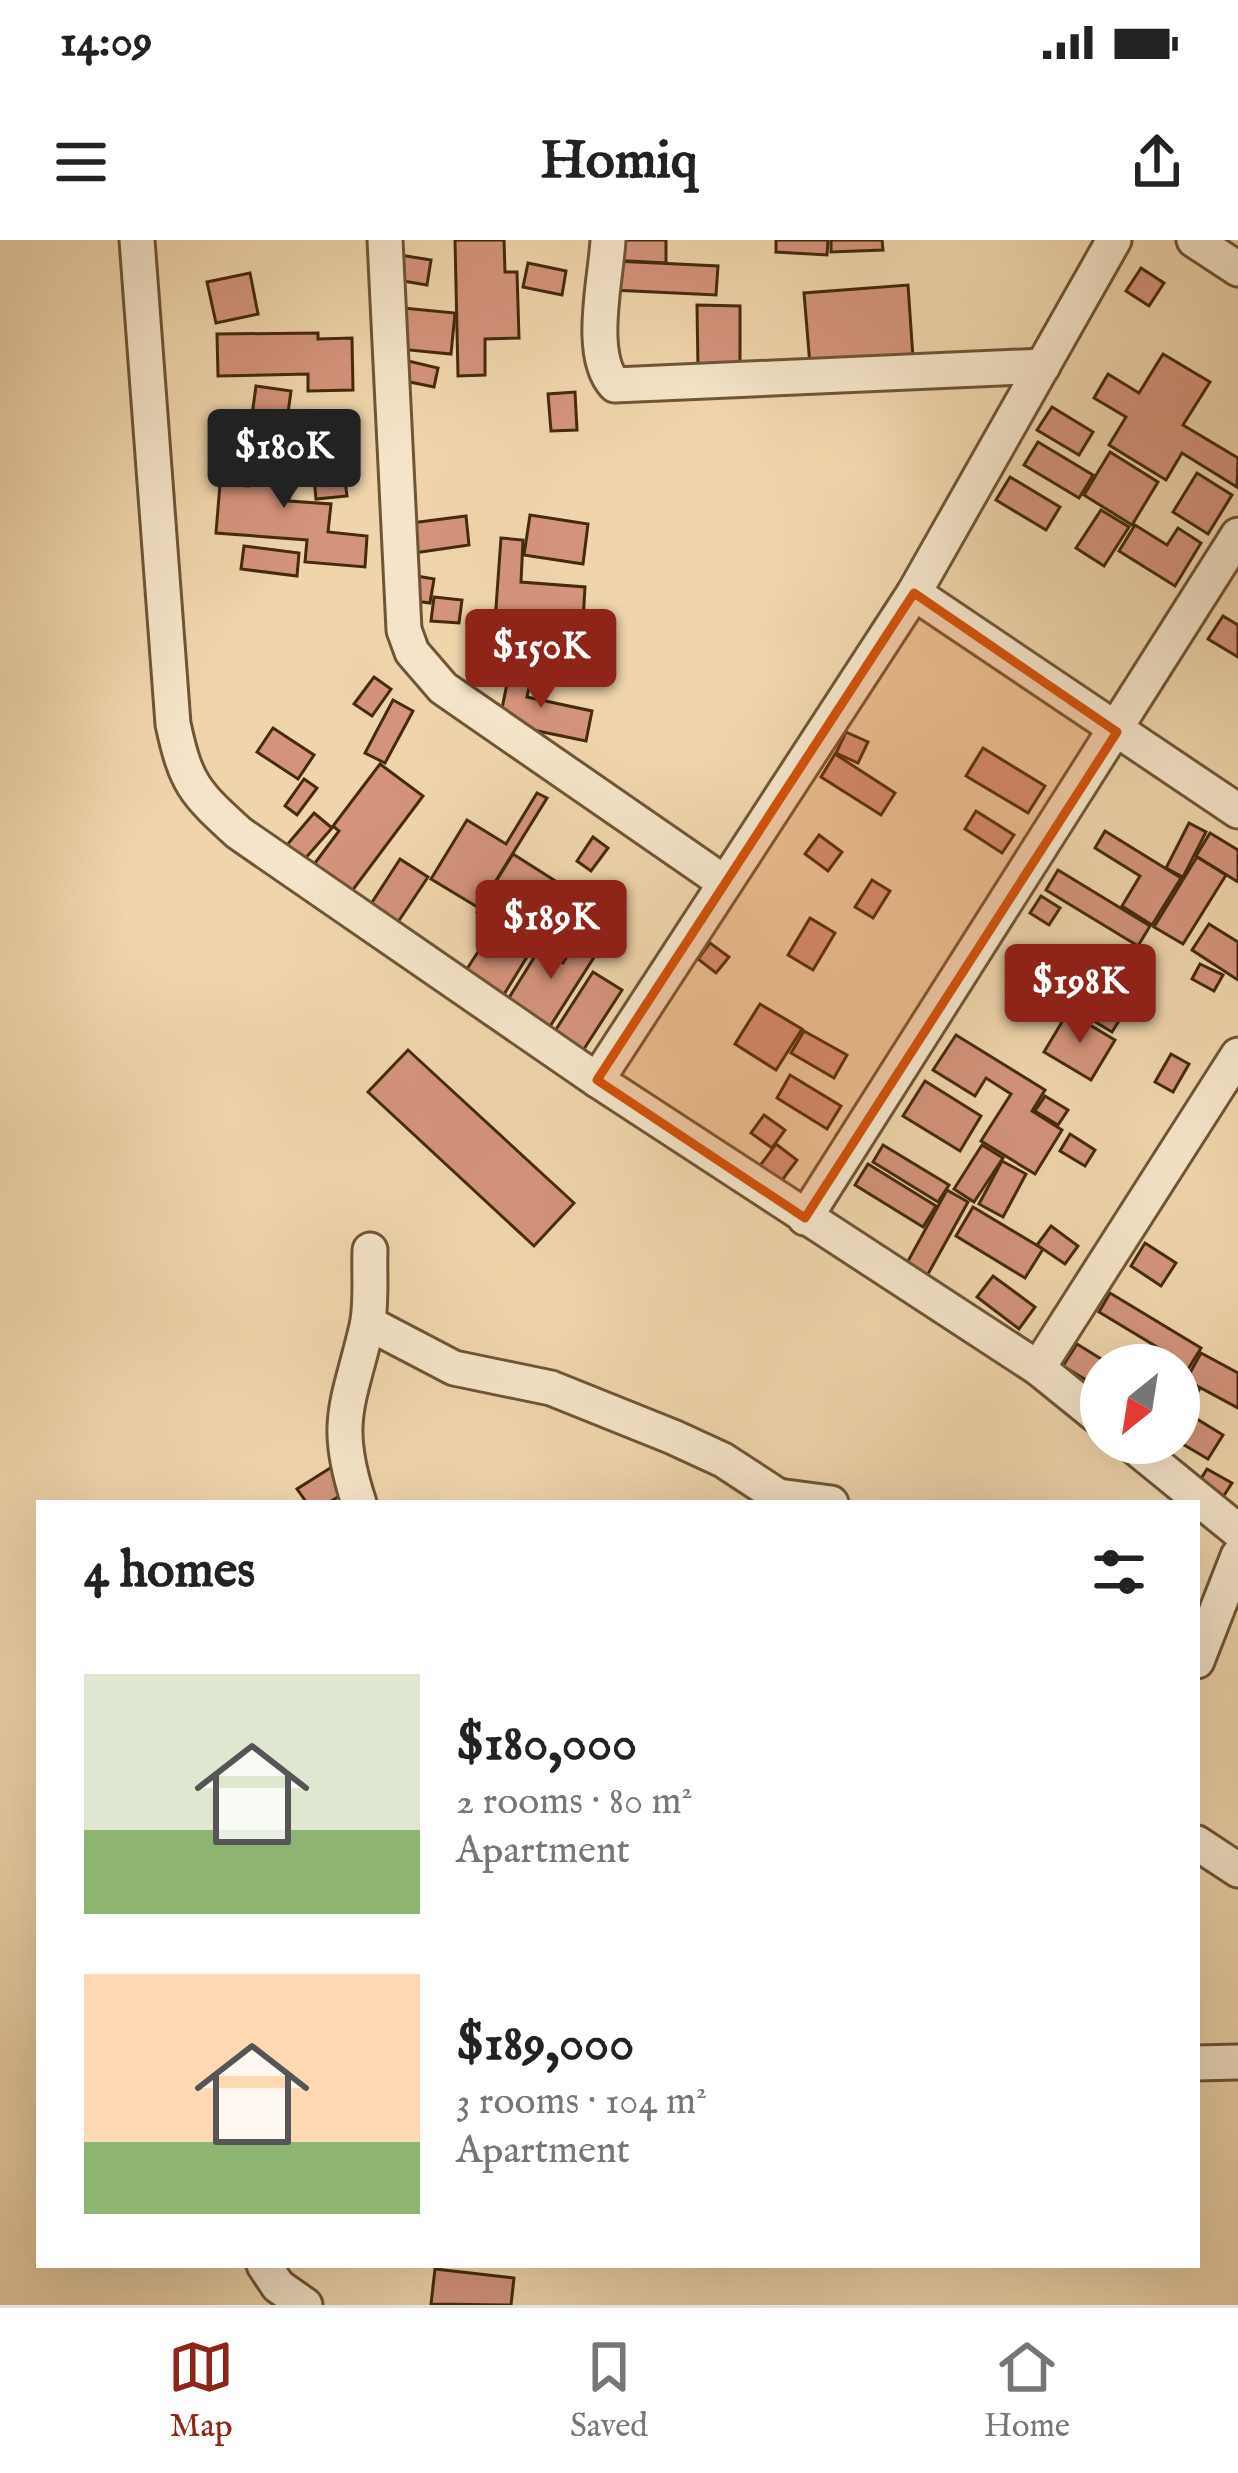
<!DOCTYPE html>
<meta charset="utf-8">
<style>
body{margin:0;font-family:"IM FELL English",serif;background:#f6f6f6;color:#222;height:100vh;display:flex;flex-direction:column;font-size:45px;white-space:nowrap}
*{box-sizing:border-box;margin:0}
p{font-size:39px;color:#767676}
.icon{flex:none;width:66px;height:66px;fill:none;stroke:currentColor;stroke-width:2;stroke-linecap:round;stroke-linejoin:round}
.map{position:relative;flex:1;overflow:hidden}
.drawer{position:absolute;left:36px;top:1260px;width:1164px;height:768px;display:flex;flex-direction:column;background:#fff;border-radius:0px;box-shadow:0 12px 48px #0002}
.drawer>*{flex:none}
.needle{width:78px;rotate:210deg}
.fabs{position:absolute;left:1080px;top:1104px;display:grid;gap:24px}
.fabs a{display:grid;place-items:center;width:120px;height:120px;border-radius:50%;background:#fff;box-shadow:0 12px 48px #0002;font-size:60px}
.price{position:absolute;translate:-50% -102px;padding:0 27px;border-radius:12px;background:#8f2418;color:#fff;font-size:39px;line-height:78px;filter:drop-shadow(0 3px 6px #0008)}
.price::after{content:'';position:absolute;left:50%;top:72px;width:36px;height:27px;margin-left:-18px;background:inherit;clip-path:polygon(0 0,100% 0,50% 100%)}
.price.active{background:#222;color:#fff}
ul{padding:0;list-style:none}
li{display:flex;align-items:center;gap:36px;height:300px;padding:0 48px}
li span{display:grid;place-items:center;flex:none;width:336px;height:240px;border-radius:0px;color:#555}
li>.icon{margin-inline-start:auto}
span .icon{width:144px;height:144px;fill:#fffc;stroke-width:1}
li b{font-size:51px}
h2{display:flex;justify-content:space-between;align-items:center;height:144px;padding:0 48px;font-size:51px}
.status{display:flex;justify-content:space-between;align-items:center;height:84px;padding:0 60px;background:#fff;direction:ltr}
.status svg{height:33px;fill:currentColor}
header{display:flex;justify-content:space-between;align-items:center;height:156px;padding:0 48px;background:#fff;font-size:54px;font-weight:700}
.dock{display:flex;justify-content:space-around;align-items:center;height:168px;border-top:3px solid #e0e0e0;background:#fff;font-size:33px;color:#767676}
.dock a{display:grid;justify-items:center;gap:6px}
.dock .active{color:#8f2418}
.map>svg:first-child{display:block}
.building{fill:#d4947c;stroke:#452a0d;stroke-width:3}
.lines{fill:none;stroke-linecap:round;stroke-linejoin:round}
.street-casing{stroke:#705535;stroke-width:39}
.street{stroke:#f5e4c9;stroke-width:33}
.marked{fill:#d0520c;fill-opacity:0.2;stroke:#d0520c;stroke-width:9;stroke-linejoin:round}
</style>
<div class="status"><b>14:09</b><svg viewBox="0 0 49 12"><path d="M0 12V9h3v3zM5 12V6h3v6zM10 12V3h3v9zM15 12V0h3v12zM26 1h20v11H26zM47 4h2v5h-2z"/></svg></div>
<header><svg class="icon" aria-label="menu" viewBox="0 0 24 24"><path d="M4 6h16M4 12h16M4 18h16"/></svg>Homiq<svg class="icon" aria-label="share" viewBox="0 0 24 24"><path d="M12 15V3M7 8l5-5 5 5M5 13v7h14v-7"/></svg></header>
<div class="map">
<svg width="1238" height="2065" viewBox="0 0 1238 2065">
<rect width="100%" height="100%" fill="#f0d5ac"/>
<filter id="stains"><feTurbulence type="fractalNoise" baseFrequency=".00167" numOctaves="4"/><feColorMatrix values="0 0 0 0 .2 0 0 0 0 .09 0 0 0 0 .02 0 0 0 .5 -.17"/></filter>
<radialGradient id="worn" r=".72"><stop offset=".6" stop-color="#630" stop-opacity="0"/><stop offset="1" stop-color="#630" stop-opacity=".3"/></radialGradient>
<g class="building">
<polygon points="455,0 504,0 505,32 517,32 519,98 485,99 485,135 458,136"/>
<polygon points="612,0 666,0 666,23 611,20"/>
<polygon points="776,0 828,0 827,15 776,12"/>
<polygon points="831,0 882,0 883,10 831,12"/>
<polygon points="400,15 431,20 427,45 397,40"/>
<polygon points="614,21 718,26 716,55 613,50"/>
<polygon points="528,23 566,31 562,55 523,47"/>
<polygon points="1141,28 1164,43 1149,66 1126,51"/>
<polygon points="250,33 258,74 216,83 207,42"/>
<polygon points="908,45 913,118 810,125 804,53"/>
<polygon points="697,65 740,66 740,128 698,128"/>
<polygon points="403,68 455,73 451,114 399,109"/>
<polygon points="318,93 318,99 352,98 353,150 308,151 308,134 218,136 217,94"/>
<polygon points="1163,114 1210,142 1183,185 1238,218 1237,247 1182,213 1166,240 1109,205 1126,177 1094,158 1108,134 1139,153"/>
<polygon points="404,120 438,128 434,147 400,140"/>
<polygon points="256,146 291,151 284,202 249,197"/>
<polygon points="575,152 577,190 551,191 548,154"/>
<polygon points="1052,167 1093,192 1079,215 1037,190"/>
<polygon points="252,202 293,205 289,261 331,264 328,292 367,296 365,327 305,322 307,300 216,293 220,244 248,246"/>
<polygon points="1038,202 1093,235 1079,258 1024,225"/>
<polygon points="1110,212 1158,242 1132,285 1084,255"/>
<polygon points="343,225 347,256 316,259 313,228"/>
<polygon points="1197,233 1232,255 1208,294 1173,272"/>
<polygon points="1010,237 1060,267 1046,290 996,260"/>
<polygon points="1101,270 1129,287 1104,326 1076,308"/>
<polygon points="530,275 588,284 583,324 524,315"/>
<polygon points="466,276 469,305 407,314 403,284"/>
<polygon points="1135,285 1167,305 1178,288 1201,303 1175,346 1119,311"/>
<polygon points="501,298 523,300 521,342 585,347 581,415 493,409"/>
<polygon points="244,306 299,313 297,336 241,329"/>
<polygon points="411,335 434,339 430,363 407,360"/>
<polygon points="434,357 462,360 459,383 431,381"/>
<polygon points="1223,376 1238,385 1238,417 1208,399"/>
<polygon points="510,429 532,434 527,457 592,471 586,501 499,483"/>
<polygon points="374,437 391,449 372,476 354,464"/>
<polygon points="393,460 413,471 385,523 365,513"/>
<polygon points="273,488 314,515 298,539 257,512"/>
<polygon points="846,492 868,502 858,523 836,513"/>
<polygon points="983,508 1045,546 1028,573 966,536"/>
<polygon points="835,514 895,553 881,575 821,537"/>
<polygon points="380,524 423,556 349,655 312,627 339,591 333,586"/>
<polygon points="304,539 317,548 297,575 285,566"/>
<polygon points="537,553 547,558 479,668 431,639 467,580 506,604"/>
<polygon points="976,571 1014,595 1002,613 965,589"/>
<polygon points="314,573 332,588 303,621 286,606"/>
<polygon points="1189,583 1206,592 1183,637 1166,628"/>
<polygon points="1105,591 1181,638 1152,685 1122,666 1140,636 1095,608"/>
<polygon points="1210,593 1238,610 1238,642 1196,616"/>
<polygon points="819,595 842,612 828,631 805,614"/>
<polygon points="593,597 608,608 591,631 577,621"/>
<polygon points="513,614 557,642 540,670 574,691 560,713 538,699 503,756 465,732 496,684 477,672"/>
<polygon points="1197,617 1226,635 1183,704 1154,687"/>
<polygon points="400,619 428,637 396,685 369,667"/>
<polygon points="1058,630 1150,686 1138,706 1046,650"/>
<polygon points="872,640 890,651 873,678 855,667"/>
<polygon points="1041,656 1060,668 1049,685 1030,673"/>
<polygon points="810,678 835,693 813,730 788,715"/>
<polygon points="1209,684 1238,702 1238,740 1192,710"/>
<polygon points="578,698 598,711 549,788 507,761 540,708 563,723"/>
<polygon points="710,703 729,717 716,733 698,719"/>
<polygon points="1098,722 1140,747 1112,792 1071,767"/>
<polygon points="1200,724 1223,735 1214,751 1192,739"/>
<polygon points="593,732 622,750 582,812 553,794"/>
<polygon points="760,764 802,789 776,830 735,804"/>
<polygon points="1068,772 1115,800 1091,840 1044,812"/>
<polygon points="804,791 847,815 834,838 791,813"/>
<polygon points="956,795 1045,850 1032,871 1062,890 1035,934 981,901 1011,854 986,838 975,856 933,830"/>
<polygon points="408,810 574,963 534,1006 368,852"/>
<polygon points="1171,814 1189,824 1173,852 1155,842"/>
<polygon points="790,835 841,866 827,889 777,858"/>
<polygon points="925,841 981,876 960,911 903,876"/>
<polygon points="1045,856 1068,870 1058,885 1035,871"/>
<polygon points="764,875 785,890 772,908 751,893"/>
<polygon points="1070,894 1095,910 1085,926 1060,911"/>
<polygon points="776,904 797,920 777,947 756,931"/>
<polygon points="883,905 949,945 938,962 873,922"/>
<polygon points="982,905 1003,918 974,962 954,949"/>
<polygon points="1002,921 1026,934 1003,977 979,964"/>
<polygon points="868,924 936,966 923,987 855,945"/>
<polygon points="947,950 968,962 923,1043 902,1032"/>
<polygon points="973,967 1043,1009 1025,1038 956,996"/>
<polygon points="1051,986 1078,1006 1065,1024 1037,1005"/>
<polygon points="1145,1003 1176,1023 1161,1046 1131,1026"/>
<polygon points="993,1036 1035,1067 1019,1089 977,1057"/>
<polygon points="1110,1053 1201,1108 1182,1139 1199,1150 1187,1170 1179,1166 1179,1125 1153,1125 1162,1110 1099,1072"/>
<polygon points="1077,1104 1111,1125 1101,1125 1101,1149 1063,1126"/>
<polygon points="1201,1113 1238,1133 1238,1168 1186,1140"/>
<polygon points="1179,1168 1223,1195 1208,1219 1179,1202"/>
<polygon points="335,1225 351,1249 328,1263 307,1263 297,1249"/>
<polygon points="1207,1229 1232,1243 1223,1257 1199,1242"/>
<polygon points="435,2029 514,2038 511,2065 431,2064"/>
</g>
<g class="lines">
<defs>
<g id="street">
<path d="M137,0L173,484C186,544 194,552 239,593L597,840L1038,1128L1101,1179"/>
<polyline points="385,0 404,390 412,412 443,448 725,643"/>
<path d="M608,0C606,39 587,115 615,145L1043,126"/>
<polyline points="1194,0 1238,29"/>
<polyline points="914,353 1238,571"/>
<polyline points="597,840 914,353 1114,0"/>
<polyline points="805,978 1238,295"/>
<polyline points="368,1083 454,1128 551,1148 673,1197 723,1220 778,1256 770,1263"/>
<polyline points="1038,1128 1238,815"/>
<polyline points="1130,1203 1238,1291"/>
<polyline points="778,1256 831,1263"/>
<path d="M359,1263C332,1181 349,1164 367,1086C372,1062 369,1034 370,1010"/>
<polyline points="1197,1421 1238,1316"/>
<polyline points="1197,1603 1238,1630"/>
<polyline points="1197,1823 1238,1822"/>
<polyline points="264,2025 278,2046 305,2065"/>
</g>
</defs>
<use href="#street" class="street-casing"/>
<use href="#street" class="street"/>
</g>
<path class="marked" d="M914,353L1117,492L805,978L597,840Z"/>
<rect width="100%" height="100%" filter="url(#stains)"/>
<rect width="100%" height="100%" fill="url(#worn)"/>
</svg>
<div class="fabs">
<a><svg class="needle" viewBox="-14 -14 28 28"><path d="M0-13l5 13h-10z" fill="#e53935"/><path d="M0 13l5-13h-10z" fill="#767676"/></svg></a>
</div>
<b class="price active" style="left:284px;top:271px">$180K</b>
<b class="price" style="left:541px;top:471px">$150K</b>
<b class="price" style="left:551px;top:742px">$189K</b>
<b class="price" style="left:1080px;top:806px">$198K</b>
<section class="drawer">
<h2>4 homes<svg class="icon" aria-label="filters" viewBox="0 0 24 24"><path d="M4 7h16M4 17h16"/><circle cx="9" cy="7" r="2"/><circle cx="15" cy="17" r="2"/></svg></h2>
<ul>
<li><span style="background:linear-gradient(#dfe7d0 65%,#8fb573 0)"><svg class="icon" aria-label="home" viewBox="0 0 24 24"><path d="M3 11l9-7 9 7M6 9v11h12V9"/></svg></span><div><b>$180,000</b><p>2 rooms · 80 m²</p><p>Apartment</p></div></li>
<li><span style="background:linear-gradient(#ffd9b3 70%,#8fb573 0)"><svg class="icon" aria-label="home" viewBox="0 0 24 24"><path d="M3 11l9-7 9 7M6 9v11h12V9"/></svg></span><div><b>$189,000</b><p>3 rooms · 104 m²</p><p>Apartment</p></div></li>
</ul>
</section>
</div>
<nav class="dock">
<a class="active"><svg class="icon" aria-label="map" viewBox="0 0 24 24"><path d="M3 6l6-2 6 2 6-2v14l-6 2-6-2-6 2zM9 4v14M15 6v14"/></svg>Map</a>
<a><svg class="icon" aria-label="saved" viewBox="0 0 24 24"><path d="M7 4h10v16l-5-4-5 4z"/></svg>Saved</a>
<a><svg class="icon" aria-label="home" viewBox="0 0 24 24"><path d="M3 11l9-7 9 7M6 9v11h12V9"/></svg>Home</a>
</nav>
